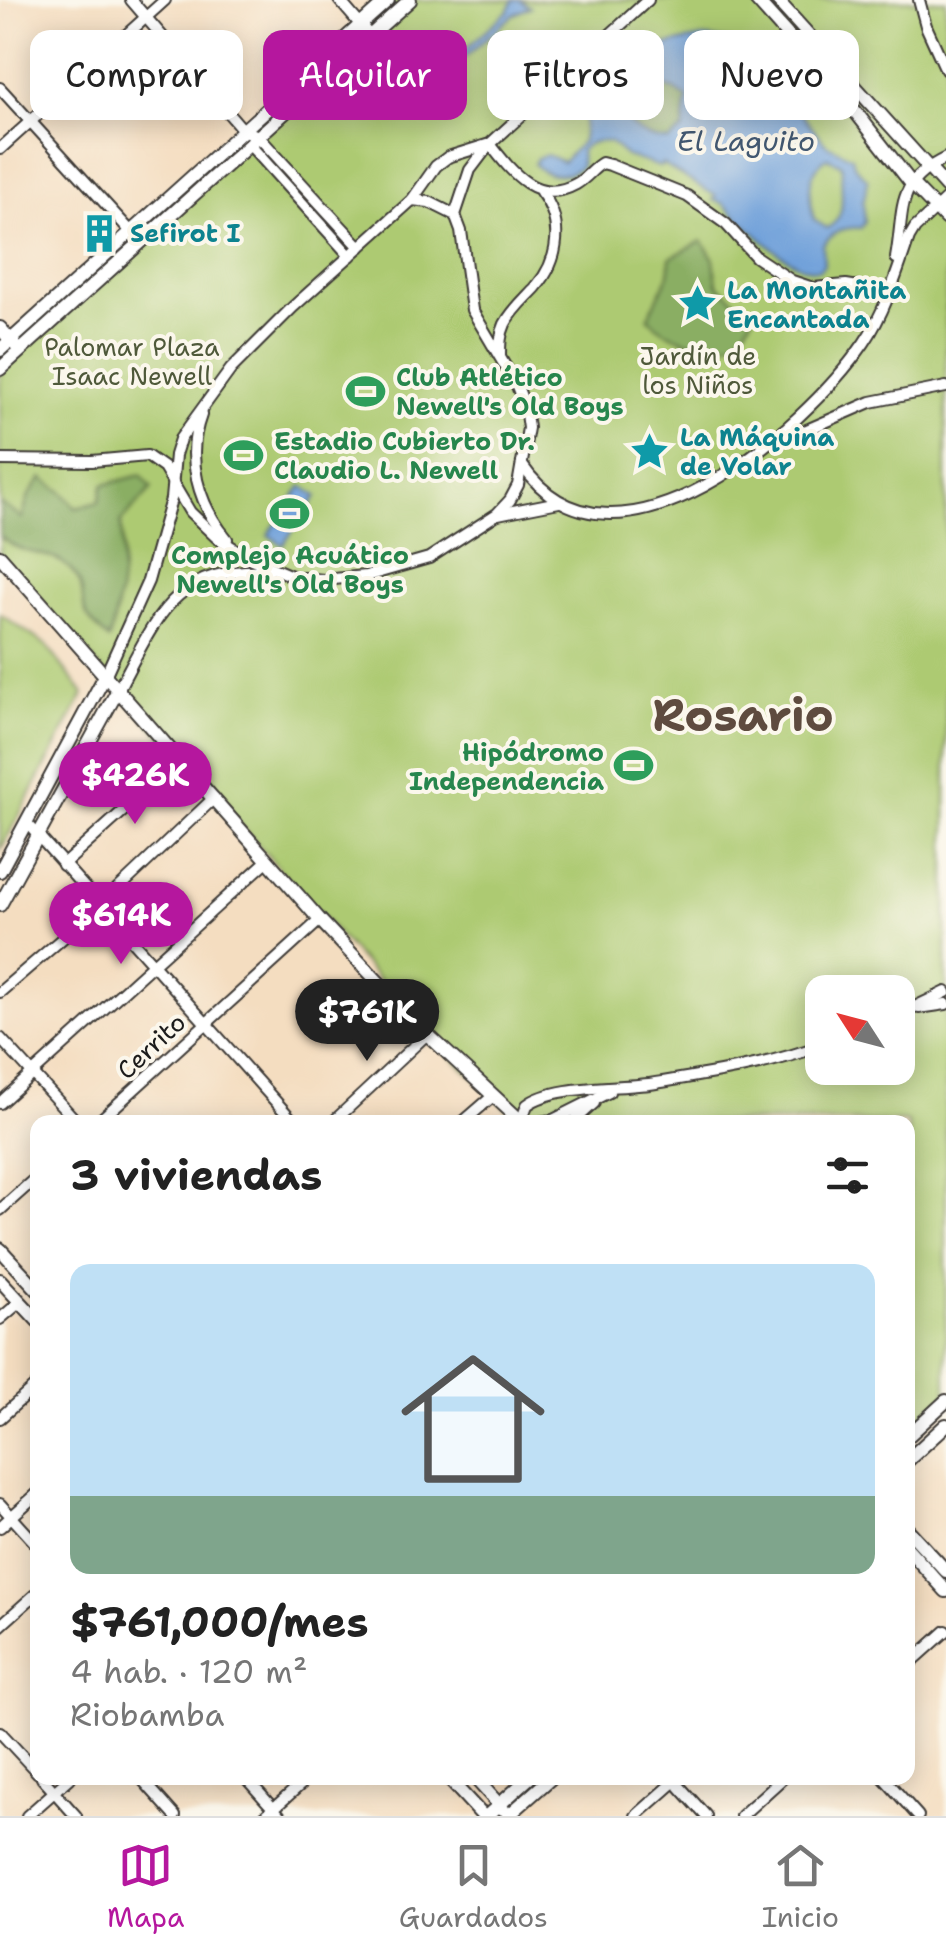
<!DOCTYPE html>
<html lang="es">
<meta charset="utf-8">
<style>
body{margin:0;font-family:"Shantell Sans",sans-serif;background:#f6f6f6;color:#222;height:100vh;display:flex;flex-direction:column;font-size:38px;white-space:nowrap}
*{box-sizing:border-box;margin:0}
p{font-size:32px;color:#767676}
.icon{flex:none;width:55px;height:55px;fill:none;stroke:currentColor;stroke-width:2;stroke-linecap:round;stroke-linejoin:round}
.map{position:relative;flex:1;overflow:hidden}
.side{position:absolute;left:30px;top:1115px;width:885px;height:670px;display:flex;flex-direction:column;background:#fff;border-radius:20px;box-shadow:0 5px 25px #0003}
.side>*{flex:none}
.guide{position:absolute;left:30px;top:30px;width:888px;height:90px;display:flex;gap:20px}
.needle{width:65px;rotate:306deg}
.fabs{position:absolute;left:805px;top:975px;display:grid;gap:20px}
.fabs a{display:grid;place-items:center;width:110px;height:110px;border-radius:20px;background:#fff;box-shadow:0 5px 25px #0003;font-size:50px}
.price{position:absolute;translate:-50% -85px;padding:0 22px;border-radius:35px;background:#b5179e;color:#fff;font-size:32px;line-height:65px;filter:drop-shadow(0 2px 5px #0008)}
.price::after{content:'';position:absolute;left:50%;top:60px;width:30px;height:22px;margin-left:-15px;background:inherit;clip-path:polygon(0 0,100% 0,50% 100%)}
.price.active{background:#222;color:#fff}
ul{padding:0;list-style:none}
li{display:grid;align-content:center;gap:20px;height:530px;padding:0 40px}
li+li{border-top:2px solid #e0e0e0}
li span{display:grid;place-items:center;height:310px;border-radius:20px;color:#555}
li>.icon{margin-inline-start:auto}
span .icon{width:180px;height:180px;fill:#fffc;stroke-width:1}
li b{font-size:42px}
h2{display:flex;justify-content:space-between;align-items:center;height:120px;padding:0 40px;font-size:42px}
.tag{padding:0 35px;border-radius:20px;background:#fff;box-shadow:0 5px 25px #0003;font-size:35px;line-height:90px}
.tag.active{background:#b5179e;color:#fff}
.menu{display:flex;justify-content:space-around;align-items:center;height:140px;border-top:2px solid #e0e0e0;background:#fff;font-size:28px;color:#767676}
.menu a{display:grid;justify-items:center;gap:5px}
.menu .active{color:#b5179e}
.map>svg:first-child{display:block}
.green{fill:#adca72;stroke:#647347;stroke-width:2.5;fill-rule:evenodd}
.forest{fill:#8aae64;stroke:#536540;stroke-width:2.5}
.water{fill:#71a1da;stroke:#465e7b;stroke-width:2.5;fill-rule:evenodd}
.lines{fill:none;stroke-linecap:round;stroke-linejoin:round}
.minor-casing{stroke:#3c3935;stroke-width:14}
.major-casing{stroke:#3c3935;stroke-width:16}
.minor{stroke:#fff;stroke-width:10}
.major{stroke:#fff;stroke-width:12}
.labels{text-anchor:middle;stroke-width:8;stroke-linejoin:round;paint-order:stroke}
.culture-label{font-size:25px;font-weight:bold;fill:#0d838f;stroke:#fbf7ec;text-anchor:start}
.park-label{font-size:25px;fill:#4f593a;stroke:#fbf7ec}
.leisure-label{font-size:25px;font-weight:bold;fill:#27864d;stroke:#fbf7ec;text-anchor:start}
.street-label{font-size:25px;fill:#1c1c1c;stroke:#fbf7ec}
.water-label{font-size:28px;font-style:italic;fill:#425871;stroke:#fbf7ec}
.town-label{font-size:45px;font-weight:bold;fill:#5e4b3f;stroke:#fbf7ec}
</style>
<div class="map">
<svg width="946" height="1816" viewBox="0 0 946 1816">
<rect width="100%" height="100%" fill="#fbf7ec"/>
<filter id="ink" filterUnits="userSpaceOnUse"><feTurbulence type="fractalNoise" baseFrequency=".01" numOctaves="2"/><feDisplacementMap in="SourceGraphic" scale="20" xChannelSelector="R" yChannelSelector="G"/><feConvolveMatrix kernelMatrix="1 2 1 2 8 2 1 2 1" color-interpolation-filters="sRGB"/></filter>
<filter id="wash" filterUnits="userSpaceOnUse"><feTurbulence type="fractalNoise" baseFrequency=".0048" numOctaves="4" result="noise"/><feDisplacementMap in="SourceGraphic" scale="40" xChannelSelector="R" yChannelSelector="G"/><feGaussianBlur stdDeviation="2.25" result="paint"/><feColorMatrix in="noise" values="0 0 0 0 0 0 0 0 0 0 0 0 0 0 0 0 0 1.4 0 .05"/><feComposite in="paint" operator="in"/></filter>
<g filter="url(#wash)">
<rect width="100%" height="100%" fill="#f4ddc0"/>
<g class="green">
<path d="M388,0H946V1401L908,1436V1122H522L427,1034L0,556V350ZM822,992H898V1068H822Z"/>
<polygon points="0,614 46,645 84,694 0,851"/>
</g>
<g class="forest">
<path d="M645,81L675,90L687,98L683,130L669,142C629,138 602,106 645,81Z"/>
<path d="M702,241L714,259L717,284L753,316C748,324 743,336 734,341C709,354 666,337 648,318L669,274L670,258Z"/>
<path d="M141,475L152,488L121,522C125,563 121,600 109,640C102,633 93,625 88,617C77,600 90,588 69,568C50,549 22,558 0,536V503L22,518L29,495L42,478L62,492L76,508L99,502L103,485Z"/>
</g>
<g class="water">
<polygon points="513,0 520,0 530,7 513,15 435,83 433,78 509,10"/>
<path d="M703,38L731,41L751,53L826,144L852,157L854,165L868,180L863,203L865,222L861,228C843,227 834,231 823,245L824,265L819,270C789,271 744,223 723,203L713,200L716,196L662,164L660,167L626,156L610,142C598,140 588,141 580,151L581,166C568,178 545,177 534,164L537,158L547,155L563,162L582,141L587,101L613,61L630,52ZM645,81L675,90L687,98L683,130L669,141C629,138 602,105 645,81ZM827,158L841,164L842,169C839,190 850,217 827,228L814,220C809,198 805,172 827,158Z"/>
<polygon points="302,486 317,496 283,545 268,535"/>
</g>
</g>
<g filter="url(#ink)">
<g class="lines">
<defs>
<g id="minor">
<polyline points="131,0 243,130 258,136 360,247"/>
<polyline points="339,0 370,36"/>
<polyline points="919,0 926,26 946,70"/>
<polyline points="0,88 134,235"/>
<polyline points="249,144 350,256"/>
<path d="M490,144C513,174 538,205 576,184C587,178 592,169 602,163L610,165L687,196L726,224L756,257L792,281L813,288L846,285L889,292"/>
<polyline points="0,149 165,0"/>
<polyline points="455,215 470,170 489,145"/>
<path d="M896,258C905,208 894,183 946,158"/>
<path d="M500,356C500,344 500,335 505,324C513,309 525,299 536,287C560,259 564,221 541,192"/>
<path d="M201,415C185,458 198,504 227,539"/>
<polyline points="779,442 871,402 946,387"/>
<polyline points="0,460 92,461 147,456 164,468 190,512 216,537 249,558 294,577 323,580 366,576 429,558 497,514 510,500 518,485 528,428 525,407 517,386 472,310 461,231 455,215 429,202 412,200"/>
<path d="M522,465C612,597 804,430 864,343C885,312 897,273 909,238L915,228L946,199"/>
<polyline points="498,514 559,502"/>
<polyline points="106,674 148,581 171,499 175,455 180,439 231,369 293,307 412,200 436,166 448,157 490,144 648,0"/>
<path d="M119,688C158,615 175,566 269,571"/>
<polyline points="26,822 294,1122"/>
<polyline points="63,865 181,759"/>
<polyline points="0,992 99,907 214,798"/>
<polyline points="919,1008 946,1004"/>
<polyline points="898,1015 946,992"/>
<polyline points="0,1038 77,1122"/>
<polyline points="0,1103 268,860"/>
<polyline points="98,1122 320,920"/>
<polyline points="333,1122 427,1034"/>
<polyline points="463,1122 493,1096"/>
<path d="M527,1122H521L527,1105C554,1084 621,1089 656,1083C711,1074 770,1065 822,1045"/>
<polyline points="540,1122 553,1120 609,1092"/>
<polyline points="573,1122 594,1103"/>
<polyline points="0,1210 38,1176"/>
<polyline points="0,1319 20,1302"/>
<polyline points="0,1418 38,1384"/>
<polyline points="0,1504 38,1546"/>
<polyline points="0,1527 38,1493"/>
<polyline points="0,1626 38,1592"/>
<polyline points="908,1665 946,1631"/>
<polyline points="0,1732 38,1773"/>
<polyline points="42,1778 76,1816"/>
<polyline points="141,1778 175,1816"/>
<polyline points="246,1778 280,1816"/>
<polyline points="672,1778 706,1816"/>
<polyline points="884,1778 918,1816"/>
<polyline points="27,1816 70,1778"/>
<polyline points="265,1816 308,1778"/>
<polyline points="636,1816 679,1778"/>
<polyline points="741,1816 783,1778"/>
</g>
<g id="major">
<polyline points="756,0 851,106 911,183 946,219"/>
<polyline points="777,0 946,187"/>
<polyline points="0,328 15,345"/>
<polyline points="0,350 388,0"/>
<polyline points="0,369 410,0"/>
<polyline points="0,556 320,920 427,1034 522,1122"/>
<polyline points="0,871 106,674"/>
<polyline points="0,905 119,688"/>
<polyline points="0,1249 38,1290"/>
<polyline points="0,1280 38,1321"/>
<polyline points="908,1436 946,1401"/>
<polyline points="908,1460 946,1425"/>
<polyline points="908,1530 946,1571"/>
<polyline points="908,1549 946,1591"/>
<polyline points="448,1778 483,1816"/>
<polyline points="475,1778 503,1809"/>
<polyline points="487,1816 529,1778"/>
<polyline points="508,1816 551,1778"/>
</g>
</defs>
<use href="#minor" class="minor-casing"/>
<use href="#major" class="major-casing"/>
<use href="#minor" class="minor"/>
<use href="#major" class="major"/>
</g>
</g>
<defs>
<symbol id="building-bare" viewBox="-9 -9 18 18"><path d="M-4-6H4V6H1V3H-1V6H-4ZM-2.5-4.3h1.7v1.8h-1.7ZM.8-4.3h1.7v1.8H.8ZM-2.5-1h1.7V.8h-1.7ZM.8-1h1.7V.8H.8Z" fill="#0f9aa8" stroke="#fbf7ec" stroke-width="2.5" paint-order="stroke"/></symbol>
<symbol id="sight-bare" viewBox="-9 -9 18 18"><path d="M0-6L1.8-2.2L6-1.7L2.9 1.2L3.7 5.4L0 3.3L-3.7 5.4L-2.9 1.2L-6-1.7L-1.8-2.2Z" fill="#0f9aa8" stroke="#fbf7ec" stroke-width="2.5" paint-order="stroke"/></symbol>
<symbol id="stadium-bare" viewBox="-9 -9 18 18"><path d="M0-5a6.5 5 0 1 0 0 10a6.5 5 0 1 0 0-10ZM-3.5-1.8h7v3.6h-7Z" fill="#2e9e5b" stroke="#fbf7ec" stroke-width="2.5" paint-order="stroke"/></symbol>
</defs>
<g fill-rule="evenodd">
<use href="#building-bare" x="72" y="206" width="55" height="55"/>
<use href="#sight-bare" x="670" y="276" width="55" height="55"/>
<use href="#stadium-bare" x="338" y="364" width="55" height="55"/>
<use href="#sight-bare" x="622" y="424" width="55" height="55"/>
<use href="#stadium-bare" x="216" y="428" width="55" height="55"/>
<use href="#stadium-bare" x="262" y="486" width="55" height="55"/>
<use href="#stadium-bare" x="606" y="738" width="55" height="55"/>
</g>
<g class="labels">
<g class="culture-label">
<text x="130" y="242">Sefirot I</text>
<text x="727" y="299">La Montañita<tspan x="727" dy="29">Encantada</tspan></text>
<text x="680" y="446">La Máquina<tspan x="680" dy="29">de Volar</tspan></text>
</g>
<g class="park-label">
<text x="132" y="356">Palomar Plaza<tspan x="132" dy="29">Isaac Newell</tspan></text>
<text x="698" y="365">Jardín de<tspan x="698" dy="29">los Niños</tspan></text>
</g>
<g class="leisure-label">
<text x="396" y="386">Club Atlético<tspan x="396" dy="29">Newell's Old Boys</tspan></text>
<text x="274" y="450">Estadio Cubierto Dr.<tspan x="274" dy="29">Claudio L. Newell</tspan></text>
<text x="290" y="564" text-anchor="middle">Complejo Acuático<tspan x="290" dy="29">Newell's Old Boys</tspan></text>
<text x="604" y="761" text-anchor="end">Hipódromo<tspan x="604" dy="29">Independencia</tspan></text>
</g>
<g class="street-label">
<text transform="translate(151 1046) rotate(-43)" y="9">Cerrito</text>
</g>
<g class="water-label">
<text x="746" y="151">El Laguito</text>
</g>
<g class="town-label">
<text x="743" y="731">Rosario</text>
</g>
</g>
</svg>
<div class="fabs">
<a><svg class="needle" viewBox="-14 -14 28 28"><path d="M0-13l5 13h-10z" fill="#e53935"/><path d="M0 13l5-13h-10z" fill="#767676"/></svg></a>
</div>
<b class="price" style="left:135px;top:827px">$426K</b>
<b class="price" style="left:121px;top:967px">$614K</b>
<b class="price active" style="left:367px;top:1064px">$761K</b>
<div class="guide">
<a class="tag">Comprar</a>
<a class="tag active">Alquilar</a>
<a class="tag">Filtros</a>
<a class="tag">Nuevo</a>
</div>
<section class="side">
<h2>3 viviendas<svg class="icon" aria-label="filters" viewBox="0 0 24 24"><path d="M4 7h16M4 17h16"/><circle cx="9" cy="7" r="2"/><circle cx="15" cy="17" r="2"/></svg></h2>
<ul>
<li><span style="background:linear-gradient(#bfe0f5 75%,#7fa58c 0)"><svg class="icon" aria-label="home" viewBox="0 0 24 24"><path d="M3 11l9-7 9 7M6 9v11h12V9"/></svg></span><div><b>$761,000/mes</b><p>4 hab. · 120 m²</p><p>Riobamba</p></div></li>
</ul>
</section>
</div>
<nav class="menu">
<a class="active"><svg class="icon" aria-label="map" viewBox="0 0 24 24"><path d="M3 6l6-2 6 2 6-2v14l-6 2-6-2-6 2zM9 4v14M15 6v14"/></svg>Mapa</a>
<a><svg class="icon" aria-label="saved" viewBox="0 0 24 24"><path d="M7 4h10v16l-5-4-5 4z"/></svg>Guardados</a>
<a><svg class="icon" aria-label="home" viewBox="0 0 24 24"><path d="M3 11l9-7 9 7M6 9v11h12V9"/></svg>Inicio</a>
</nav>
